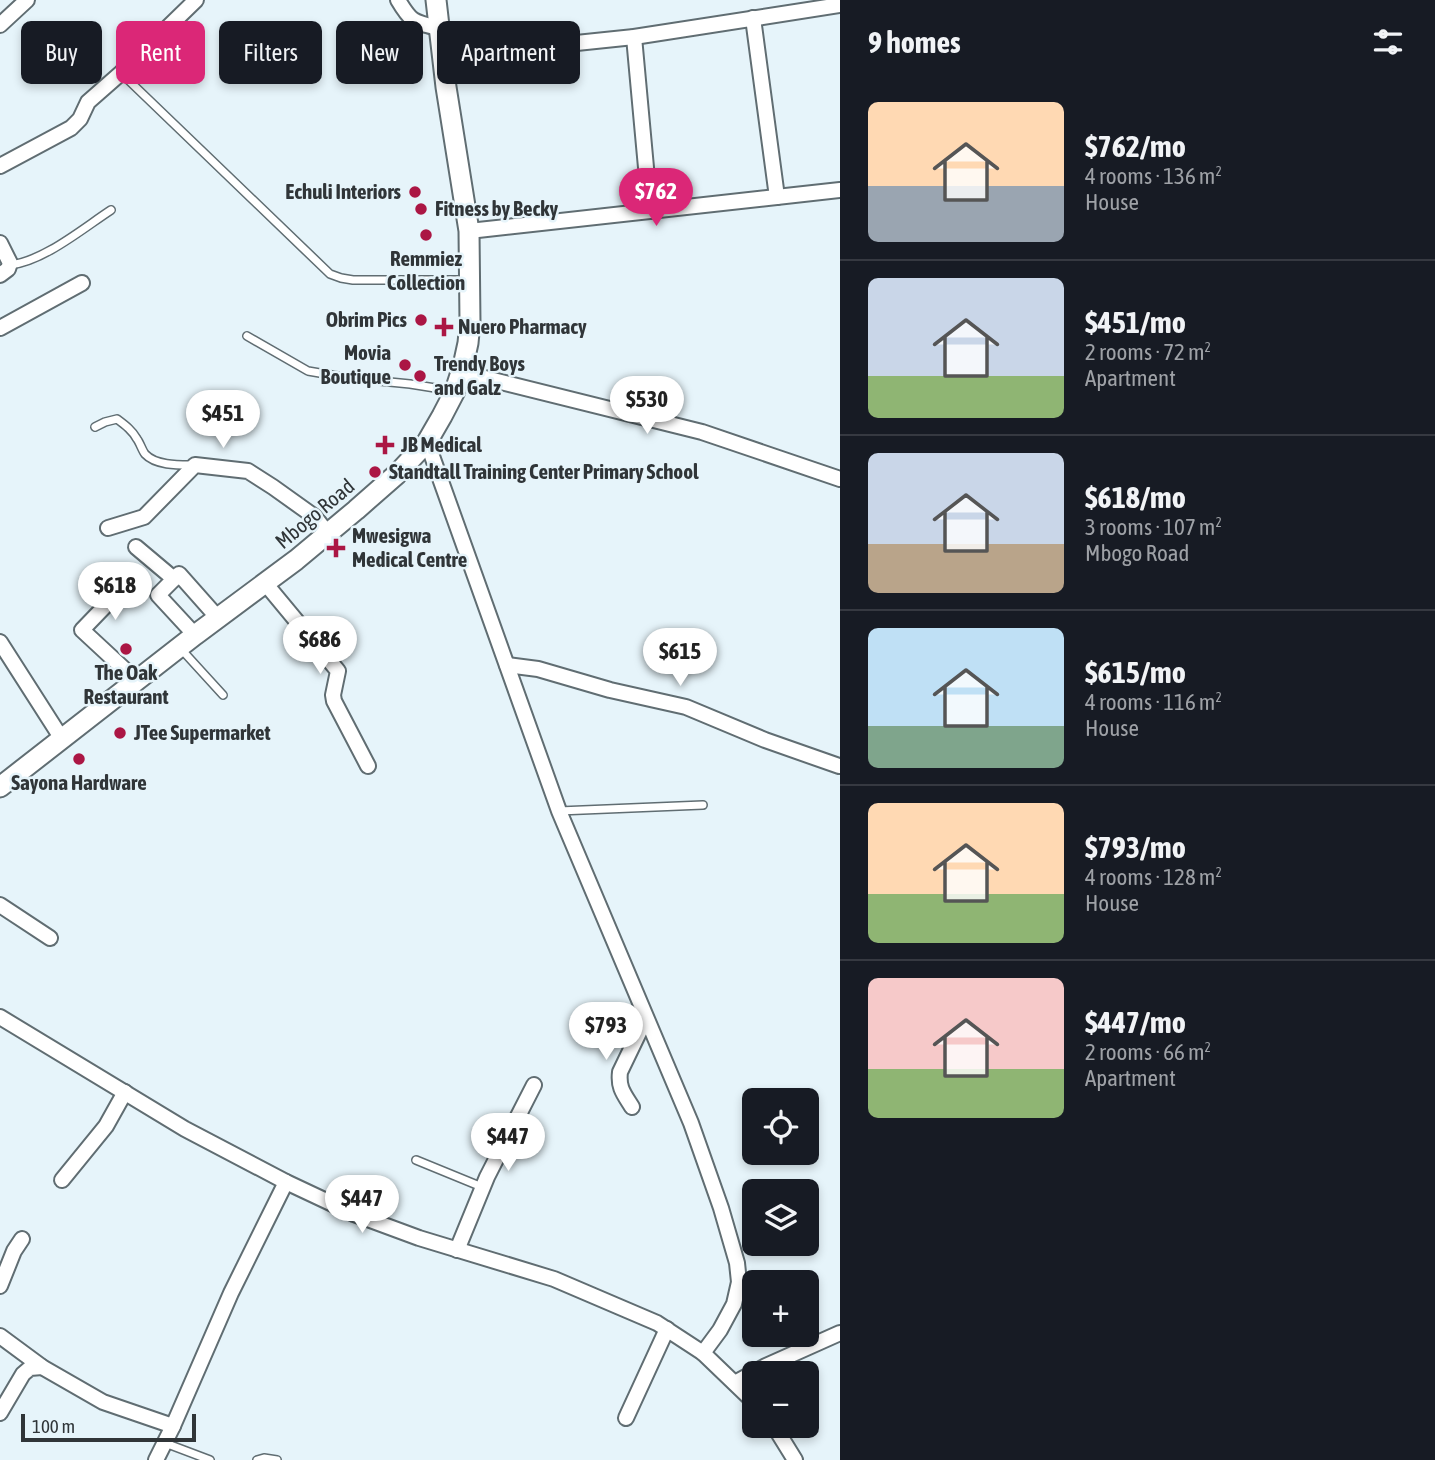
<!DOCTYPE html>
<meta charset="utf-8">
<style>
body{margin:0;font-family:"Asap Condensed",sans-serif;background:#20242c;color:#f1f3f6;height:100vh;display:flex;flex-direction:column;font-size:26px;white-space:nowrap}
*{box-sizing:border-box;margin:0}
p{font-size:23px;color:#9ea1a6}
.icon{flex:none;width:38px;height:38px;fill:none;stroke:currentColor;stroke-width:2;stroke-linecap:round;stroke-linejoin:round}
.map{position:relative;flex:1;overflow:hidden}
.sheet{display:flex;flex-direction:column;background:#171b24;width:595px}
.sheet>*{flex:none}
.hud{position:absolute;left:21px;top:21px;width:665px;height:63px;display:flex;gap:14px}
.buttons{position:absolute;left:742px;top:1088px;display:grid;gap:14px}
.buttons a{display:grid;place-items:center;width:77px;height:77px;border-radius:10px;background:#171b24;box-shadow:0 4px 10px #0003;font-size:35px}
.scale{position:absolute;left:21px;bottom:18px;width:175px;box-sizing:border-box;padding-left:7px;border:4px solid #303538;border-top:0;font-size:19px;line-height:24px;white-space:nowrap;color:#303538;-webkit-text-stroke:5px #e6f4fa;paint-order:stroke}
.price{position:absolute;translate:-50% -60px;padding:0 16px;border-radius:24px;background:#fff;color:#222;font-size:23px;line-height:46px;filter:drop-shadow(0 2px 4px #0008)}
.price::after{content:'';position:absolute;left:50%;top:42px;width:21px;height:16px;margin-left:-10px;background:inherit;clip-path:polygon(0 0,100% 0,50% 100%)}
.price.current{background:#db2777;color:#fff}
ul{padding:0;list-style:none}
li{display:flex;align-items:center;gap:21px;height:175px;padding:0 28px}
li+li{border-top:2px solid #363941}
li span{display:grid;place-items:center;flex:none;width:196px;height:140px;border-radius:10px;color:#555}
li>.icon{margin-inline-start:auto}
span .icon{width:84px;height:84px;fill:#fffc;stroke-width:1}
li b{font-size:30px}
h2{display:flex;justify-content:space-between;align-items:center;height:84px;padding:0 28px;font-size:30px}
.pill{padding:0 24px;border-radius:10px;background:#171b24;box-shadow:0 4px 10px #0003;font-size:24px;line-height:63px}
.pill.current{background:#db2777;color:#fff}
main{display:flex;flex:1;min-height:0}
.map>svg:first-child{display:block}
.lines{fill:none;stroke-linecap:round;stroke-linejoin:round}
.service-casing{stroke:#606d72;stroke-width:10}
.minor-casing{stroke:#606d72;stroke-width:18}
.secondary-casing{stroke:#606d72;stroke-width:23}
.service{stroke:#fff;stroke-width:7}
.minor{stroke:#fff;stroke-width:14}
.secondary{stroke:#fff;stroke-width:19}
.poi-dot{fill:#ab1644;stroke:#e6f4fa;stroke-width:2.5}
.labels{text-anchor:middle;stroke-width:5;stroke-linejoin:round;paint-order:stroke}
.poi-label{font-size:21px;font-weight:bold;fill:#303538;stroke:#e6f4fa;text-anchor:start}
.street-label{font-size:21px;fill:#303538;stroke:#e6f4fa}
</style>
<main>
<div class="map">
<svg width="840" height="1460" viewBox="0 0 840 1460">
<rect width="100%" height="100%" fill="#e6f4fa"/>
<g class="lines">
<defs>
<g id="service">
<polyline points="121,73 330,274 341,278 353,280 469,280"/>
<path d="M10,265C44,261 82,229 111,210"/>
<polyline points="247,336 308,371 349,378 410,384 454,391"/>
<path d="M95,427L105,422L117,419C125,425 132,430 137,439C140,443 142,450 145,454C156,466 180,465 195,465"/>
<polyline points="181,649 223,695"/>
<polyline points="559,811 703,805"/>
<polyline points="416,1160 482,1187"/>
<polyline points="165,1443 210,1460"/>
<polyline points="257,1460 264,1458 277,1460"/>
</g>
<g id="minor">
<path d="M398,0C411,22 413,22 438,28"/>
<polyline points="753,18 777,197"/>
<polyline points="0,25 27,0"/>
<polyline points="634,37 650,211"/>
<polyline points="442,57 634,37 840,5"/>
<polyline points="0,166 71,128 80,119 88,102 121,73 196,0"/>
<polyline points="469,231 840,190"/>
<polyline points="0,243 10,263 8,269 0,275"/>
<polyline points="0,328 82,283"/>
<polyline points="461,372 702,432 840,479"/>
<polyline points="427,442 559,811 691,1123 721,1208 737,1263 739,1282 734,1304 720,1330 703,1353"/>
<polyline points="108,528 144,517 195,465 248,471 273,487 315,517 328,534"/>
<polyline points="136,547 174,579"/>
<polyline points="88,583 109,602 82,630 137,681"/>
<polyline points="265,583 338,671 333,695 334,701 368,766"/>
<polyline points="195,635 158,595 179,574 218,618"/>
<polyline points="0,642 62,739"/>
<polyline points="507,665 538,669 610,690 686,707 765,740 839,766"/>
<polyline points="0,905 50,938"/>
<polyline points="0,1017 185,1129 286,1182 354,1214 419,1238 554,1279 657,1323 703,1353 754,1402"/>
<path d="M632,1107C624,1094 618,1088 620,1072L646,1018"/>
<polyline points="62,1180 106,1126 125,1092"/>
<polyline points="457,1250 487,1177 534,1085"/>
<polyline points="0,1286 14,1251 22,1239"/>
<polyline points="0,1336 42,1367 103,1402 173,1426"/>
<polyline points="735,1383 766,1366 840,1333"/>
<polyline points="0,1413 23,1374 30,1368 42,1367"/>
<polyline points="626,1418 667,1329"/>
<polyline points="774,1426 795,1460"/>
<polyline points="156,1460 173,1426 231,1293 286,1182"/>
</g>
<polyline id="secondary" points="0,787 195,635 296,560 356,510 397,474 427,442 442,416 455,391 463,366 468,343 470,322 469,231 446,87 436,0"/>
</defs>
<use href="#service" class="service-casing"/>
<use href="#minor" class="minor-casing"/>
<use href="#secondary" class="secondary-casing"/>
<use href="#service" class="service"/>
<use href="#minor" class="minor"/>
<use href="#secondary" class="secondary"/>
</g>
<g class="poi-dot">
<circle cx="415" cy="192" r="7"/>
<circle cx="421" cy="209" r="7"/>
<circle cx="426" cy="235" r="7"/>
<circle cx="421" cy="320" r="7"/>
<path d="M440.5 316.5h7v7h7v7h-7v7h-7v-7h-7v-7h7z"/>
<circle cx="405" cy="365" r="7"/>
<circle cx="420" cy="376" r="7"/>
<path d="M381.5 434.5h7v7h7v7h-7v7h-7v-7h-7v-7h7z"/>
<circle cx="375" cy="472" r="7"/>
<path d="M332.5 537.5h7v7h7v7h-7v7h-7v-7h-7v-7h7z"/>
<circle cx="126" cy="649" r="7"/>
<circle cx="120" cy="733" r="7"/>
<circle cx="79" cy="759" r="7"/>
</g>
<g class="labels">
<g class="poi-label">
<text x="401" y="199" text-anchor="end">Echuli Interiors</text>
<text x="435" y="216">Fitness by Becky</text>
<text x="426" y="266" text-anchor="middle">Remmiez<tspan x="426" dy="24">Collection</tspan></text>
<text x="407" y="327" text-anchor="end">Obrim Pics</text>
<text x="458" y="334">Nuero Pharmacy</text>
<text x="391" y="360" text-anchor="end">Movia<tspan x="391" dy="24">Boutique</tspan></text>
<text x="434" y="371">Trendy Boys<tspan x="434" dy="24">and Galz</tspan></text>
<text x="401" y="452">JB Medical</text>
<text x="389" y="479">Standtall Training Center Primary School</text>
<text x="352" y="543">Mwesigwa<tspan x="352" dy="24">Medical Centre</tspan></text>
<text x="126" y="680" text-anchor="middle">The Oak<tspan x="126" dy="24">Restaurant</tspan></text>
<text x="134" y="740">JTee Supermarket</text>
<text x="79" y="790" text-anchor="middle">Sayona Hardware</text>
</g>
<g class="street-label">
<text transform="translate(315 514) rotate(-40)" y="7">Mbogo Road</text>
</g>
</g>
</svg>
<div class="buttons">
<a><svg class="icon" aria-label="locate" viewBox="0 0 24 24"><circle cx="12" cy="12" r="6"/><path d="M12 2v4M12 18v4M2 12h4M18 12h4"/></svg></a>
<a><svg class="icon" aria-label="layers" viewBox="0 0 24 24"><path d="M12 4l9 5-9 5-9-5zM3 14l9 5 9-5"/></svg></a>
<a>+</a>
<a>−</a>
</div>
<div class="scale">100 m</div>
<b class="price current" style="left:656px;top:228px">$762</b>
<b class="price" style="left:647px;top:436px">$530</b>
<b class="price" style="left:223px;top:450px">$451</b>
<b class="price" style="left:115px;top:622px">$618</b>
<b class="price" style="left:320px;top:676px">$686</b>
<b class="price" style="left:680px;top:688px">$615</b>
<b class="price" style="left:606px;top:1062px">$793</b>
<b class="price" style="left:508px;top:1173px">$447</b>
<b class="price" style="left:362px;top:1235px">$447</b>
<div class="hud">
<a class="pill">Buy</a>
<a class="pill current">Rent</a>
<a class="pill">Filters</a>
<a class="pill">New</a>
<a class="pill">Apartment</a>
</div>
</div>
<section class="sheet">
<h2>9 homes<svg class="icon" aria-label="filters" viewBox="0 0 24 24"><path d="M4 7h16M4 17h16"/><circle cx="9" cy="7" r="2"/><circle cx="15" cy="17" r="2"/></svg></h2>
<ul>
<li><span style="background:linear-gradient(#ffd9b3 60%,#9aa5b1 0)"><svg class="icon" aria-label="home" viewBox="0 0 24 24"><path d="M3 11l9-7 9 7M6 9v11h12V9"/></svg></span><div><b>$762/mo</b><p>4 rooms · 136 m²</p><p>House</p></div></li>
<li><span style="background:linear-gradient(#c9d6e8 70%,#8fb573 0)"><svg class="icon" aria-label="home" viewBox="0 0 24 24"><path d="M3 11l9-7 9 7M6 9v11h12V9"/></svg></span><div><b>$451/mo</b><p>2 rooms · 72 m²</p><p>Apartment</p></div></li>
<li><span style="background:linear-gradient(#c9d6e8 65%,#b9a48a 0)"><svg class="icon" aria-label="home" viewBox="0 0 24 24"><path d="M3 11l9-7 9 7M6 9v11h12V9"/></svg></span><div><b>$618/mo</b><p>3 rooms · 107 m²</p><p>Mbogo Road</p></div></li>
<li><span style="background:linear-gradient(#bfe0f5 70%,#7fa58c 0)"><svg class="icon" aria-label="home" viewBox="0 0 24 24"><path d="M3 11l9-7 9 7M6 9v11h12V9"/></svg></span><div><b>$615/mo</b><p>4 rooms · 116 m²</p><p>House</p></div></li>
<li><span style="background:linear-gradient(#ffd9b3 65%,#8fb573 0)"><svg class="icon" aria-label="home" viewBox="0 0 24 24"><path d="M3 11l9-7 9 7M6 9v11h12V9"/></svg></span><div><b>$793/mo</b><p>4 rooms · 128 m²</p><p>House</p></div></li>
<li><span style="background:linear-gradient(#f6c9c9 65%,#8fb573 0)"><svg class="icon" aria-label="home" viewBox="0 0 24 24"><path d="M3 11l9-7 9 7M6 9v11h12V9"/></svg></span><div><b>$447/mo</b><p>2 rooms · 66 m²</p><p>Apartment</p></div></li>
</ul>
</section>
</main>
